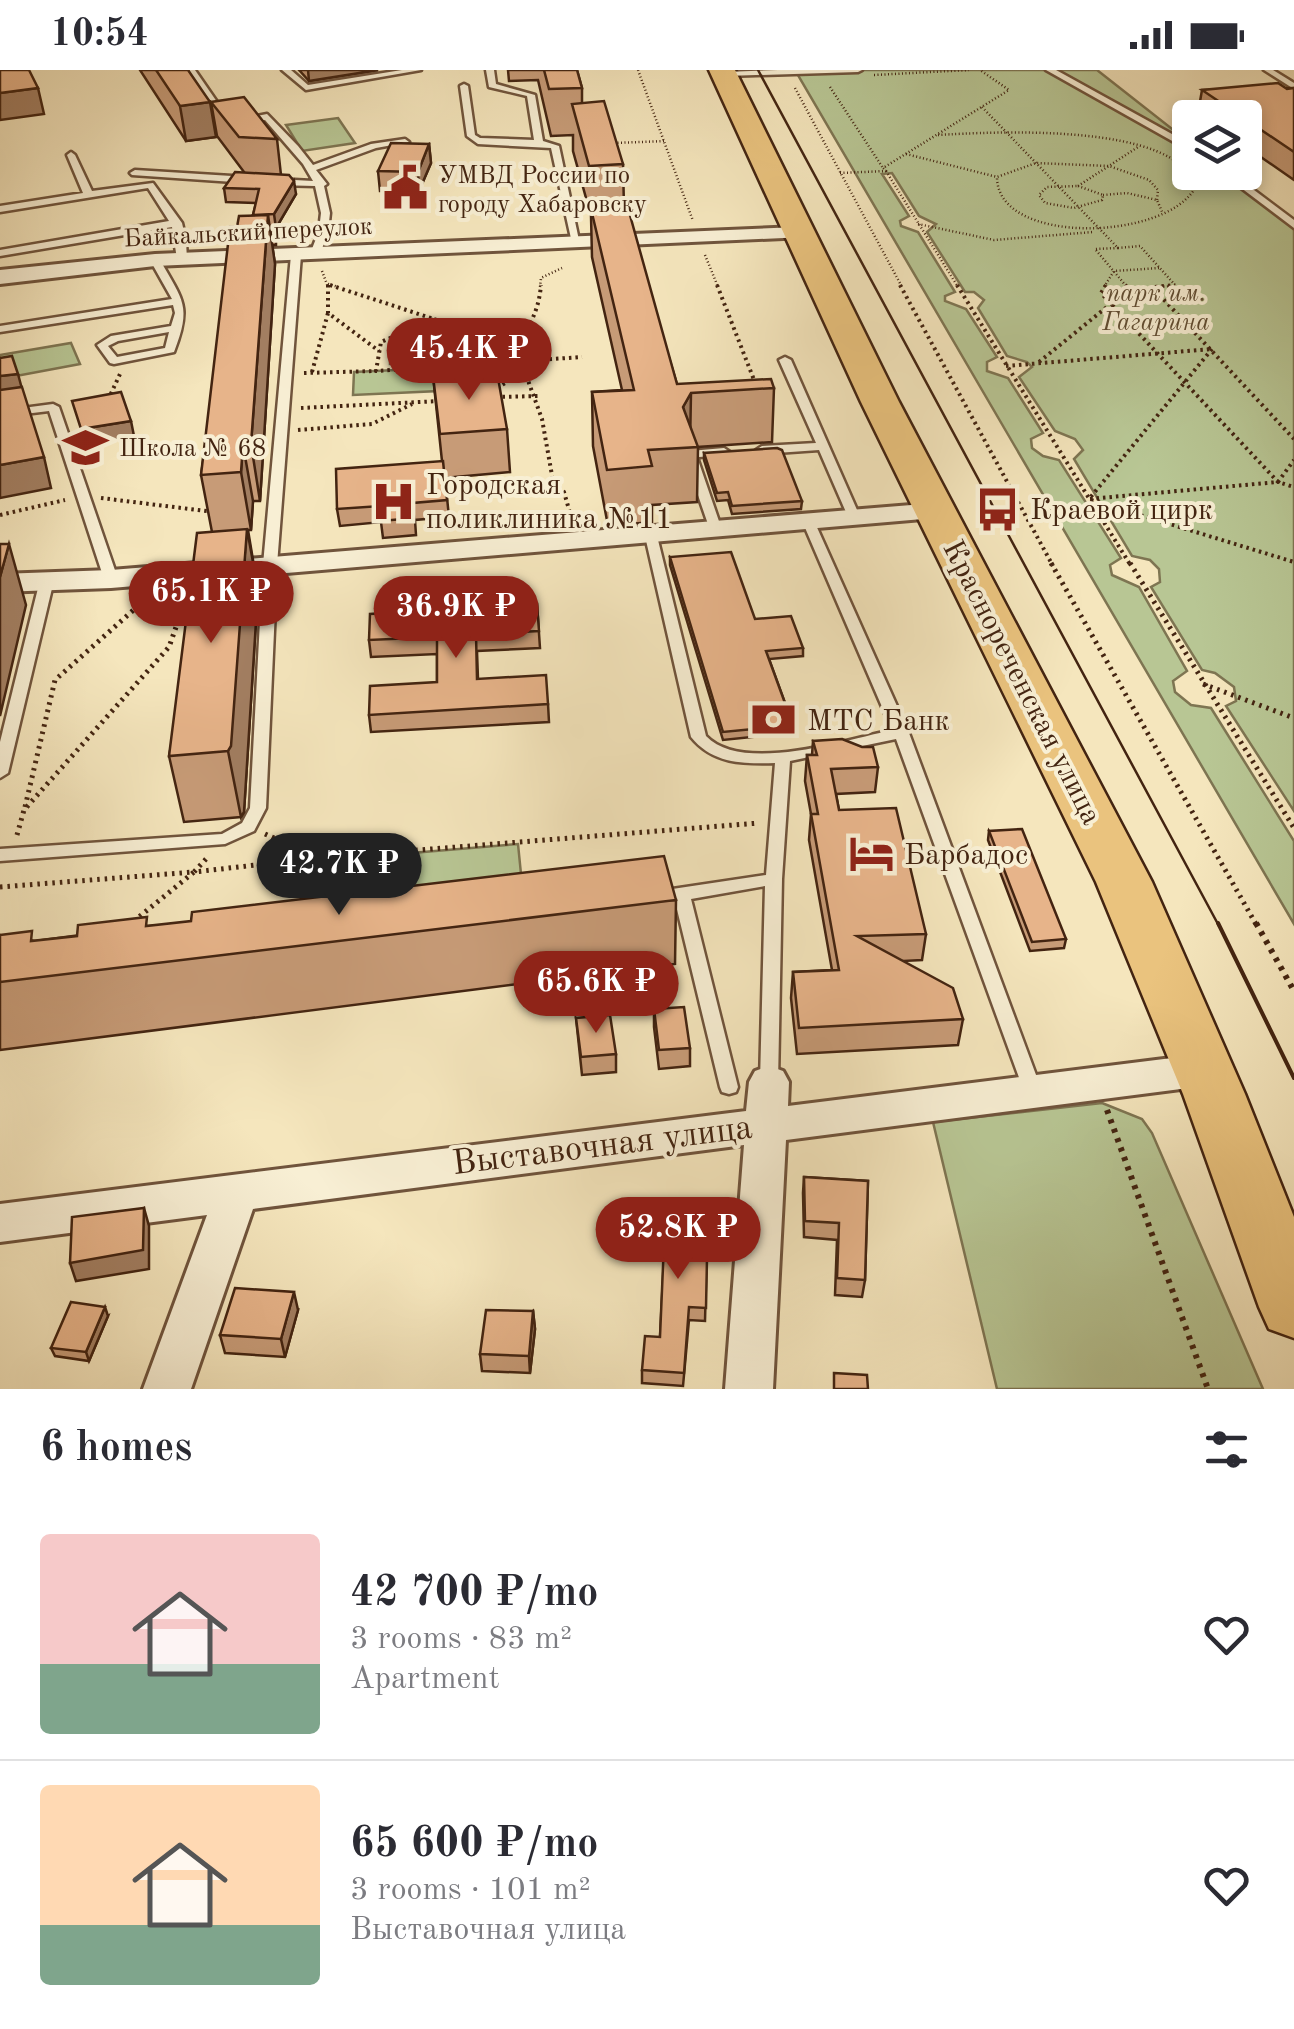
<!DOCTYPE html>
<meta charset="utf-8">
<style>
body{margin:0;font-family:"Old Standard TT",serif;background:#f7f7f7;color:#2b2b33;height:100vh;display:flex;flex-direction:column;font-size:38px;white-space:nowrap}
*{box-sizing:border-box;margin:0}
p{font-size:32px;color:#7c7c81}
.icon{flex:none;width:55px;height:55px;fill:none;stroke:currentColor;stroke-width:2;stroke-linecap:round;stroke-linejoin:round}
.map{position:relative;height:1319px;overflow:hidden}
.side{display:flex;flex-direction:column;background:#fff;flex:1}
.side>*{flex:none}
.controls{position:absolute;left:1172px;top:30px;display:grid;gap:20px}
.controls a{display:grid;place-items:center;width:90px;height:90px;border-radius:10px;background:#fff;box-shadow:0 5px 15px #0003;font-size:50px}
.price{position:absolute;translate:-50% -85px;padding:0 22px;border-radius:35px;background:#8f2418;color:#fff;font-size:32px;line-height:65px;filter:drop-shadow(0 2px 5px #0008)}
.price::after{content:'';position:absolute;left:50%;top:60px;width:30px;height:22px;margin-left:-15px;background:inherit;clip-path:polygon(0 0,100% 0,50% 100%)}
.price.active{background:#222;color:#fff}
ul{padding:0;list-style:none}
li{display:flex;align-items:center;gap:30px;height:250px;padding:0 40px}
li+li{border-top:2px solid #e1e1e2}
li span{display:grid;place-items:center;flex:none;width:280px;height:200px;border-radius:10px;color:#555}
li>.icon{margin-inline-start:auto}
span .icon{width:120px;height:120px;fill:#fffc;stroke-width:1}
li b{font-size:42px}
h2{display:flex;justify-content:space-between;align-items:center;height:120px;padding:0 40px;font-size:42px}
.status{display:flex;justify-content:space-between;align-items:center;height:70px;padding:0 50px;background:#fff;direction:ltr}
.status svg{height:28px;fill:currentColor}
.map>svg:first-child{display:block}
.green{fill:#b8c694;stroke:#7e7552;stroke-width:2.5}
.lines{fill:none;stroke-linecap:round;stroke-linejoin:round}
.lane-casing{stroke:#70543c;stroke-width:5}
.street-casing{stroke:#70543c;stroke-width:6}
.primary-casing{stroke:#432411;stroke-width:5}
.path-far3{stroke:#432411;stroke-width:2.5;stroke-dasharray:1 2.5;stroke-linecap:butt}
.path-far2{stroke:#432411;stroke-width:4;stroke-dasharray:2.5 4;stroke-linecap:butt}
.path-far1{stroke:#432411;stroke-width:5;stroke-dasharray:2.5 5;stroke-linecap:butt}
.path{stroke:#432411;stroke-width:6;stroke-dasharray:4 6;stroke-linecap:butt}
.lane{fill:#f8efd4;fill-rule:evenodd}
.street{fill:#f8efd4;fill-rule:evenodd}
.primary{fill:#eac37e;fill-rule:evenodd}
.tram-far1{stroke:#432411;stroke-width:2.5}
.tram{stroke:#432411;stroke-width:4}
.wall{fill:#c79b77;stroke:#432411;stroke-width:2.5}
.shaded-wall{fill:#a27e61;stroke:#432411;stroke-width:2.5}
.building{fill:#e7b48a;stroke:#432411;stroke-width:2.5}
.labels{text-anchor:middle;stroke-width:8;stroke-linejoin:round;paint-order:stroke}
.far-poi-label{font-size:25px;fill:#432411;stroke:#f8efd4;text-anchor:start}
.far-street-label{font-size:25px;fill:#432411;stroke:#f8efd4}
.far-park-label{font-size:25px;font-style:italic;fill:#604c32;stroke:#f8efd4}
.poi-label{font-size:30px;fill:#432411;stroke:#f8efd4;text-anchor:start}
.street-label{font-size:30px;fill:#432411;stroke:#f8efd4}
.near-street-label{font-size:35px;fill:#432411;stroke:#f8efd4}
</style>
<div class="status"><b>10:54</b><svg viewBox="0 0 49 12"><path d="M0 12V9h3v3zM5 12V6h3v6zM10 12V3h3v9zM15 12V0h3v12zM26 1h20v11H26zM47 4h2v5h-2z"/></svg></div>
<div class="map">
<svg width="1294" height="1319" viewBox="0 0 1294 1319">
<rect width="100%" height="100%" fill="#f5e6bd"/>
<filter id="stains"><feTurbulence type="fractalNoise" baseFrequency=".002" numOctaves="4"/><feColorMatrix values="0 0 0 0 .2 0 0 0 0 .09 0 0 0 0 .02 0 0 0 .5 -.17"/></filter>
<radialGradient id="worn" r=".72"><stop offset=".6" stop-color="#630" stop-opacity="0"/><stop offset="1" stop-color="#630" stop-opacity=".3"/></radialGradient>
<g class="green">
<polygon points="795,0 1097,0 1190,73 1190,102 1227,103 1294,155 1294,741 1226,636 1236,631 1234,617 1215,603 1202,600 1151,517 1160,512 1159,499 1150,490 1132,486 1074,389 1083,380 1075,369 1055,361 1019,307 1032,297 1027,292 1007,286 978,238 984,230 974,222 965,222 927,162 936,154 919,146 892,103 882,104 909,146 900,151 901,156 918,162 955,222 945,226 945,231 966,239 997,287 987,292 987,301 1008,308 1043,363 1031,369 1032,378 1043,386 1059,390 1121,488 1110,495 1112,505 1139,517 1187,601 1173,611 1175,622 1191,635 1211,638 1294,771 1294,854"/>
<polygon points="338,48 355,73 302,81 286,55"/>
<polygon points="475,264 477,289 390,294 390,269"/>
<polygon points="71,273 80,294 0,309 0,285"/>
<polygon points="439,298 439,321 353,325 354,302"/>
<polygon points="518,774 524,834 339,851 340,789"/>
<polygon points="1102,1033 1142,1049 1152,1063 1263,1319 997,1319 933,1052"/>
</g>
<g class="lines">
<defs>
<g id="lane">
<polygon points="187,0 195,0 226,45 225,47 219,47"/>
<polygon points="282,0 291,0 308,15 402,0 421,0 306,20"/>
<polygon points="486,0 494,0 496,14 535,25 543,71 559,76 580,175 572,173 551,78 478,74 467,66 460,16 464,14 468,16 475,65 480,68 534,70 527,26 489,17"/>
<polygon points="778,0 862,0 858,2 725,6 721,4 725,2"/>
<polygon points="1046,0 1056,0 1190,74 1190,81"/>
<polygon points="1264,0 1273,0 1294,13 1294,19"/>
<polygon points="267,44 298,76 313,95 371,74 405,69 409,72 376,78 316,100 327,114 324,116 330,143 328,161 331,163 327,166 319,186 310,184 317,166 186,172 187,189 182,192 177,189 172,157 0,186 0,180 169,151 148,118 0,142 0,136 83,123 67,85 71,82 75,85 92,121 153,113 182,153 185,166 319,160 321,143 315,116 276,115 271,112 276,109 313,111 303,94 265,50 241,53 237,50"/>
<polygon points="135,100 248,107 253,110 248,113 132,105 130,103"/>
<polygon points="1220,102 1230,102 1294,150 1294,158"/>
<polygon points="296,182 301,185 277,495 266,738 254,761 225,774 0,791 0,779 222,764 242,753 250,738 263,495 291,185"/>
<path d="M155,187L160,190C183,231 192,236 174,282L114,294L110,293L97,275L111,266L171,256L175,243L173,235L0,262V256L172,229L150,190ZM169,262L165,278L117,287L108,276L118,271Z"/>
<polygon points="785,287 791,290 861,449 860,452 855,453 849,449 819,380 762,384 756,380 762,376 816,373 779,290"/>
<polygon points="53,334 59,337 118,509 116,512 106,512 104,509 49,341 0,347 0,341"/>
<polygon points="724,378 730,382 728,385 699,387 698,390 722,460 716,464 710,460 686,390 690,381"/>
<path d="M809,449L815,453L909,663L1039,1013L1037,1018L1030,1020L1023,1018L1021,1013L896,669L790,691L782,809L778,1012L776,1017L769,1019L762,1017L760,1012L765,816L691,829L738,1017L736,1022L729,1024L722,1022L720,1017L675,831H653L651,827L653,823L659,821L766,805L775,693C743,694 713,694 691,667L645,466L651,462L657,466L706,666C742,704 846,670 892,660L803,453Z"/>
<polygon points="47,506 54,510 8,703 0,708 0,672 40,510"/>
</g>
<g id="street">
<polygon points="798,157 805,159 808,163 805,167 155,196 0,214 0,200 155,184"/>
<polygon points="936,433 946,435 950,441 946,447 111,518 0,522 0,504 111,500"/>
<polygon points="1204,984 1218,989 1224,1000 1218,1011 1204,1016 786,1070 773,1319 725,1319 744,1075 253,1139 191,1319 143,1319 207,1145 0,1172 0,1134 746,1041 749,1012 755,1001 769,996 783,1001 789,1012 788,1036"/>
</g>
<polygon id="primary" points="709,0 735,0 899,332 1152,812 1245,1024 1294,1147 1294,1268 1269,1259 1259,1237 1183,1024 1096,812 861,332"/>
</defs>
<use href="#lane" class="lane-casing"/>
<use href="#street" class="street-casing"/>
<use href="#primary" class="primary-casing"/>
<g class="path-far3">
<polyline points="638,0 693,151"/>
<polyline points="874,5 969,0"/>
<polyline points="830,17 883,98"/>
<polyline points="795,18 902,217"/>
<polyline points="982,37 1118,178 1095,179 1127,217"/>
<path d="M938,65C990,62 1181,51 1195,118C1165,171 997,176 997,107"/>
<polyline points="614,73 666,71"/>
<polyline points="906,84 997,107 1036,93 1109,96 1149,110 1158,120 1157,130"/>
<polyline points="886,101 958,217"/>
<polyline points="840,103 886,101 883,98 1009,20 980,0"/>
<polyline points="1078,116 1138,77"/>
<polygon points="1078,116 1103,125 1102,130 1074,138 1045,133 1039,125 1047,117"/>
<polyline points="1103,125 1127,123 1157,130 1163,144"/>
<polyline points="918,154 994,170 1093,162"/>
<polyline points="1118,178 1140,176 1176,216 1155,217"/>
<polyline points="705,185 718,217"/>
<polyline points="322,201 328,217"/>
<polyline points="328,214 338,217"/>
<polyline points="540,217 541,208 562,198"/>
<polyline points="1104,217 1114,201 1159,198"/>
</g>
<g class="path-far2">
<polyline points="328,215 328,243 379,281"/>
<polyline points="330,215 434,249 381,272 376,301 582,287"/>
<polyline points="717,215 756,315"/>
<polyline points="900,215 1053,496"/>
<polyline points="957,215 1131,496"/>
<polyline points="1106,215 1101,223 1278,412 1294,417"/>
<polyline points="1125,215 1129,219 1153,218 1294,369"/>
<polyline points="1155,217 1175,215"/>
<polyline points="434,249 495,274 526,305 542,349 553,411 564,422 572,450"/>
<polyline points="1212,279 1089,429 1278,412 1294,390"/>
<polyline points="1039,292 1129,219"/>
<polyline points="1006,296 1212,279"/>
<polyline points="312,302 328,243"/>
<polyline points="304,303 376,301"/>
<path d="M475,307C510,281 537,261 541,215"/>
<polyline points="497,318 525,301"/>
<polyline points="496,327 538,326"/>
<polyline points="108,330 120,304"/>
<polyline points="301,338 440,331"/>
<polyline points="298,360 372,354 412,334"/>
<polyline points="101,428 214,442"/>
<polyline points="1091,430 1294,492"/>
<polyline points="0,445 65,430"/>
</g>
<g class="path-far1">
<polyline points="1051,493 1257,856"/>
<polyline points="1130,493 1294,758"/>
<polyline points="1203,614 1294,648"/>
<polyline points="25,737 55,610 147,528"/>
<polyline points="265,764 318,788"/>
<polyline points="17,765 24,740 169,577 187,526"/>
<polyline points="206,789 194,802 318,788 759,753"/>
<polyline points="0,817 194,802 134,851"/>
</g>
<g class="path">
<polyline points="1256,853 1294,921"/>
<polyline points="1107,1040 1208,1319"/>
</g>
<use href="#lane" class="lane"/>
<use href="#street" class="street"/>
<use href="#primary" class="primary"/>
<polyline class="tram-far1" points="758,0 1219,856"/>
<polyline class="tram" points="1218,853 1294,1008"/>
</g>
<g class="wall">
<polygon points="140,0 188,0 216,67 186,71"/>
<polygon points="299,0 378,0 309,11"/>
<polygon points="508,0 577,0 582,18 582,33 623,94 624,138 677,314 774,318 772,372 698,377 697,432 652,435 652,452 608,456 593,376 592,322 622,320 592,187 591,146 573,81 573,65 551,66 538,10 509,11"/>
<polygon points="1294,18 1294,110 1245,76 1245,48 1204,48 1198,43 1202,20"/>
<polygon points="211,32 277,69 281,105 296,124 276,158 270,158 271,165 275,168 276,172 276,175 272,175 275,194 260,431 253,431 251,460 248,460 258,520 244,742 241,747 184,752 169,686 212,462 201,405 237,157 253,145 256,133 226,132 224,118 244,102 217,66"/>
<polygon points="429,74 431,93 419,121 380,121 378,101"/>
<polygon points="433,306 507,359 510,402 445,408 449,447 415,450 416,465 383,468 381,452 340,456 337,439 442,391"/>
<polygon points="704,383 802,431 801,439 732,444 728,430 717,431 704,390"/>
<polygon points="670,487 755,549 803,578 803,586 769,589 793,655 792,663 723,670 670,495"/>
<polygon points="537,534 540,578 477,581 478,609 548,634 549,652 371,662 369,645 437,612 437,584 371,587 369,570"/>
<polygon points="813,671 878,697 875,722 836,724 839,740 926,864 922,890 902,891 963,949 958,975 797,984 791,928 793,902 832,900 809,770 811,744 805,711 807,685 812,685"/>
<polygon points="989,761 1066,869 1064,878 1030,881 988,770"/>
<polygon points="676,830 675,894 0,980 0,865 35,871 149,856"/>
<polygon points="654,939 690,978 690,996 659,999 654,957"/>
<polygon points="576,948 616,984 616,1002 582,1005"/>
<polygon points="804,1107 868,1111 865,1210 862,1227 835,1225 837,1170 804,1167 803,1123"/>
<polygon points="708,1138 705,1251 689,1250 683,1316 642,1313 642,1300 660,1267 664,1186 650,1185 650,1172"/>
<polygon points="298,1240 285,1287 225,1283 220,1265"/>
<polygon points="533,1241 535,1259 530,1303 482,1301 480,1284"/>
<polygon points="108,1246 89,1291 55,1286 51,1278"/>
</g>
<g class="shaded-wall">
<polygon points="308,0 378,0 309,11"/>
<polygon points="38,18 44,44 0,50 0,23"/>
<polygon points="210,32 216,67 186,71 180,36"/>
<polygon points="429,74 431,93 419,121 418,102"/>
<polygon points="294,111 296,124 276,158 274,144"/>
<polygon points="268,145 275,194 260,431 251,374"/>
<polygon points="18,304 26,334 0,337 0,306"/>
<polygon points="691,323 690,377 683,337"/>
<polygon points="131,351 134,366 85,375 81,359"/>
<polygon points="243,375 253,431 251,460 241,402"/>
<polygon points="44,387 51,418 0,428 0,395"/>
<polygon points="247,459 258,520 244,742 241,747 228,681"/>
<polygon points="9,474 26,535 0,646 0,507"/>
<polygon points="144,1138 149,1156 149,1199 76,1211 70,1193"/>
<polygon points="294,1222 298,1240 285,1287 281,1269"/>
<polygon points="105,1237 108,1246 89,1291 86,1282"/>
<polygon points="533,1241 535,1259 530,1303 529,1286"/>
</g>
<g class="building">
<polygon points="0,0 29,0 38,18 0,23"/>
<polygon points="156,0 188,0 210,32 180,36"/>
<polygon points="544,0 577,0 582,18 549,19"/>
<polygon points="1278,13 1287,19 1294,18 1294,82 1202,20"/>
<polygon points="244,27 277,69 239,67 211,32"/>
<polygon points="604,31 623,94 589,96 572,34"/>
<polygon points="391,73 429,74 418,102 378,101"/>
<polygon points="235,102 289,105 294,111 274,144 253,145 259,119 224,118"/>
<polygon points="628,138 677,314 771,309 774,318 691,323 683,337 698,377 648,380 652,396 607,400 592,322 634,320 591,139"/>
<polygon points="268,145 251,374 243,375 241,402 201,405 230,157 237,157 239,146"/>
<polygon points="12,286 18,304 0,306 0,288"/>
<polygon points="497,302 507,359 440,364 433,306"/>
<polygon points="22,317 44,387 0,395 0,320"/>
<polygon points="121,322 131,351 81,359 72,331"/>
<polygon points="777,378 782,380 802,431 732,436 728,422 717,423 704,383"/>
<polygon points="443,391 447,430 413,433 414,448 381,451 380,436 337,439 336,399"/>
<polygon points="247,459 231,676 228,681 169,686 197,463"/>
<polygon points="0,474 9,474 0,507"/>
<polygon points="731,482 755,549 791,546 803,578 766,581 793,655 723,662 670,487"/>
<polygon points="537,534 539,561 476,564 477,609 546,605 548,634 369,645 370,616 437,612 437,567 369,570 370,544"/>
<polygon points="842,669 862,677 873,677 878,697 831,699 839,740 896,738 926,864 857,866 953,918 963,949 799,958 793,902 839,900 811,744 818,744 807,685 817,685 813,671"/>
<polygon points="1022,759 1066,869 1032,872 989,761"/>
<polygon points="664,786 676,830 0,912 0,865 32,861 31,871 77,866 78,855 147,847 146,856 191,851 192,842"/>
<polygon points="684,937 690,978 659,980 654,939"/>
<polygon points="610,945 616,984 581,987 576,948"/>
<polygon points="804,1107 868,1111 865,1210 837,1208 839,1153 805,1151"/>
<polygon points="653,1135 708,1138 706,1238 689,1237 684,1303 642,1300 645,1266 660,1267 664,1173 650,1172"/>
<polygon points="144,1138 143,1180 70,1193 72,1147"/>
<polygon points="235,1218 294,1222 281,1269 220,1265"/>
<polygon points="71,1232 105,1237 86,1282 51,1278"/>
<polygon points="486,1240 533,1241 529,1286 480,1284"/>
<polygon points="834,1303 867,1305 868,1319 834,1319"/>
</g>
<defs>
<symbol id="civic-bare" viewBox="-9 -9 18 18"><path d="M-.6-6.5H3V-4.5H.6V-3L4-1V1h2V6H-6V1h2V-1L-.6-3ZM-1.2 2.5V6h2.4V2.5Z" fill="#8f2418" stroke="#f8efd4" stroke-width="2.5" paint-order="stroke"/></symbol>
<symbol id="school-bare" viewBox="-9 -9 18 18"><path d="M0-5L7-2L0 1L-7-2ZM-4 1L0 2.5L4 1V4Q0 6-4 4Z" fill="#8f2418" stroke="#f8efd4" stroke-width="2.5" paint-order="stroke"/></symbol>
<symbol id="hospital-bare" viewBox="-9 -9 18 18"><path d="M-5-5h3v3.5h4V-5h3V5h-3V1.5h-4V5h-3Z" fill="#8f2418" stroke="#f8efd4" stroke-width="2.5" paint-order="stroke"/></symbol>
<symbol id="bus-bare" viewBox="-9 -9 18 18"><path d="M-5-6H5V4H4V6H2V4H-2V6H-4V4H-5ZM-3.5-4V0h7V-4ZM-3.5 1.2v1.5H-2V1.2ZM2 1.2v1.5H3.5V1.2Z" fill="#8f2418" stroke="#f8efd4" stroke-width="2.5" paint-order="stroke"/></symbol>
<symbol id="bank-bare" viewBox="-9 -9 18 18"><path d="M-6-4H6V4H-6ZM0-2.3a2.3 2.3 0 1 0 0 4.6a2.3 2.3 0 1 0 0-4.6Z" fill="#8f2418" stroke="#f8efd4" stroke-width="2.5" paint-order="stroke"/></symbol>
<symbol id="hotel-bare" viewBox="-9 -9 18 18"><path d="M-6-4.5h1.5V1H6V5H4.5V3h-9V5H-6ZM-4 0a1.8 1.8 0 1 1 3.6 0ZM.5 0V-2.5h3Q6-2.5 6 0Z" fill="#8f2418" stroke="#f8efd4" stroke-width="2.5" paint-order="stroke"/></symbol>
</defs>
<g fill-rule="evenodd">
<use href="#civic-bare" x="374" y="86" width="63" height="63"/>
<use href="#school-bare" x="54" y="346" width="63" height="63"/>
<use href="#hospital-bare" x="362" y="400" width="63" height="63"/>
<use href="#bus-bare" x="966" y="408" width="63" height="63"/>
<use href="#bank-bare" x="742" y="618" width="63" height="63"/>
<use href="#hotel-bare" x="840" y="752" width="63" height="63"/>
</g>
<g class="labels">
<g class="far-poi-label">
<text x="438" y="113">УМВД России по<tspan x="438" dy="29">городу Хабаровску</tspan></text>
<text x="119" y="386">Школа № 68</text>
</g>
<g class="far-street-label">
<text transform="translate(248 161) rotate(-3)" y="9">Байкальский переулок</text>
</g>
<g class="far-park-label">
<text x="1156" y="231">парк им.<tspan x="1156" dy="29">Гагарина</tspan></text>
</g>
<g class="poi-label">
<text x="426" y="424">Городская<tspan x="426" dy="34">поликлиника №11</tspan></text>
<text x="1030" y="449">Краевой цирк</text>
<text x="807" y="660">МТС Банк</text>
<text x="904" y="794">Барбадос</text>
</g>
<g class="street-label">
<text transform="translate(1023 612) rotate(63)" y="10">Краснореченская улица</text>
</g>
<g class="near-street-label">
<text transform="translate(602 1074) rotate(-7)" y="12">Выставочная улица</text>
</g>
</g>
<rect width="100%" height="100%" filter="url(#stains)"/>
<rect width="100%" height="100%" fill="url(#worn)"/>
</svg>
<div class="controls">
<a><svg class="icon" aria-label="layers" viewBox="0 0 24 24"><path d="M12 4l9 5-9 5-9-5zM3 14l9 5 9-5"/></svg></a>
</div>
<b class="price" style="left:469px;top:333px">45.4K ₽</b>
<b class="price" style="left:211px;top:576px">65.1K ₽</b>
<b class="price" style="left:456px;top:591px">36.9K ₽</b>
<b class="price active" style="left:339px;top:848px">42.7K ₽</b>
<b class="price" style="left:596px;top:966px">65.6K ₽</b>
<b class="price" style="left:678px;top:1212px">52.8K ₽</b>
</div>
<section class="side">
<h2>6 homes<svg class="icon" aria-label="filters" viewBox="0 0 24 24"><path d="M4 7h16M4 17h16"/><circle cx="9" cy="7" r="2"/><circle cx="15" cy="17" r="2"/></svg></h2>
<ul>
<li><span style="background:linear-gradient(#f6c9c9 65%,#7fa58c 0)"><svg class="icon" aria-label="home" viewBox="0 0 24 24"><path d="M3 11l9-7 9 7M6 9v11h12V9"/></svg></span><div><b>42 700 ₽/mo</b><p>3 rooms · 83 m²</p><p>Apartment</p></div><svg class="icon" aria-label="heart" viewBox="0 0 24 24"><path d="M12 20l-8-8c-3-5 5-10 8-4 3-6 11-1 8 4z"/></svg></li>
<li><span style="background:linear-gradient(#ffd9b3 70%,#7fa58c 0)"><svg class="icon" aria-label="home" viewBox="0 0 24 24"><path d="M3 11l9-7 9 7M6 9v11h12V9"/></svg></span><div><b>65 600 ₽/mo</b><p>3 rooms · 101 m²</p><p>Выставочная улица</p></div><svg class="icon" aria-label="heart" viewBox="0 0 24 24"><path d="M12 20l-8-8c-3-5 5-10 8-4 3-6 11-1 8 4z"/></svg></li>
</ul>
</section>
